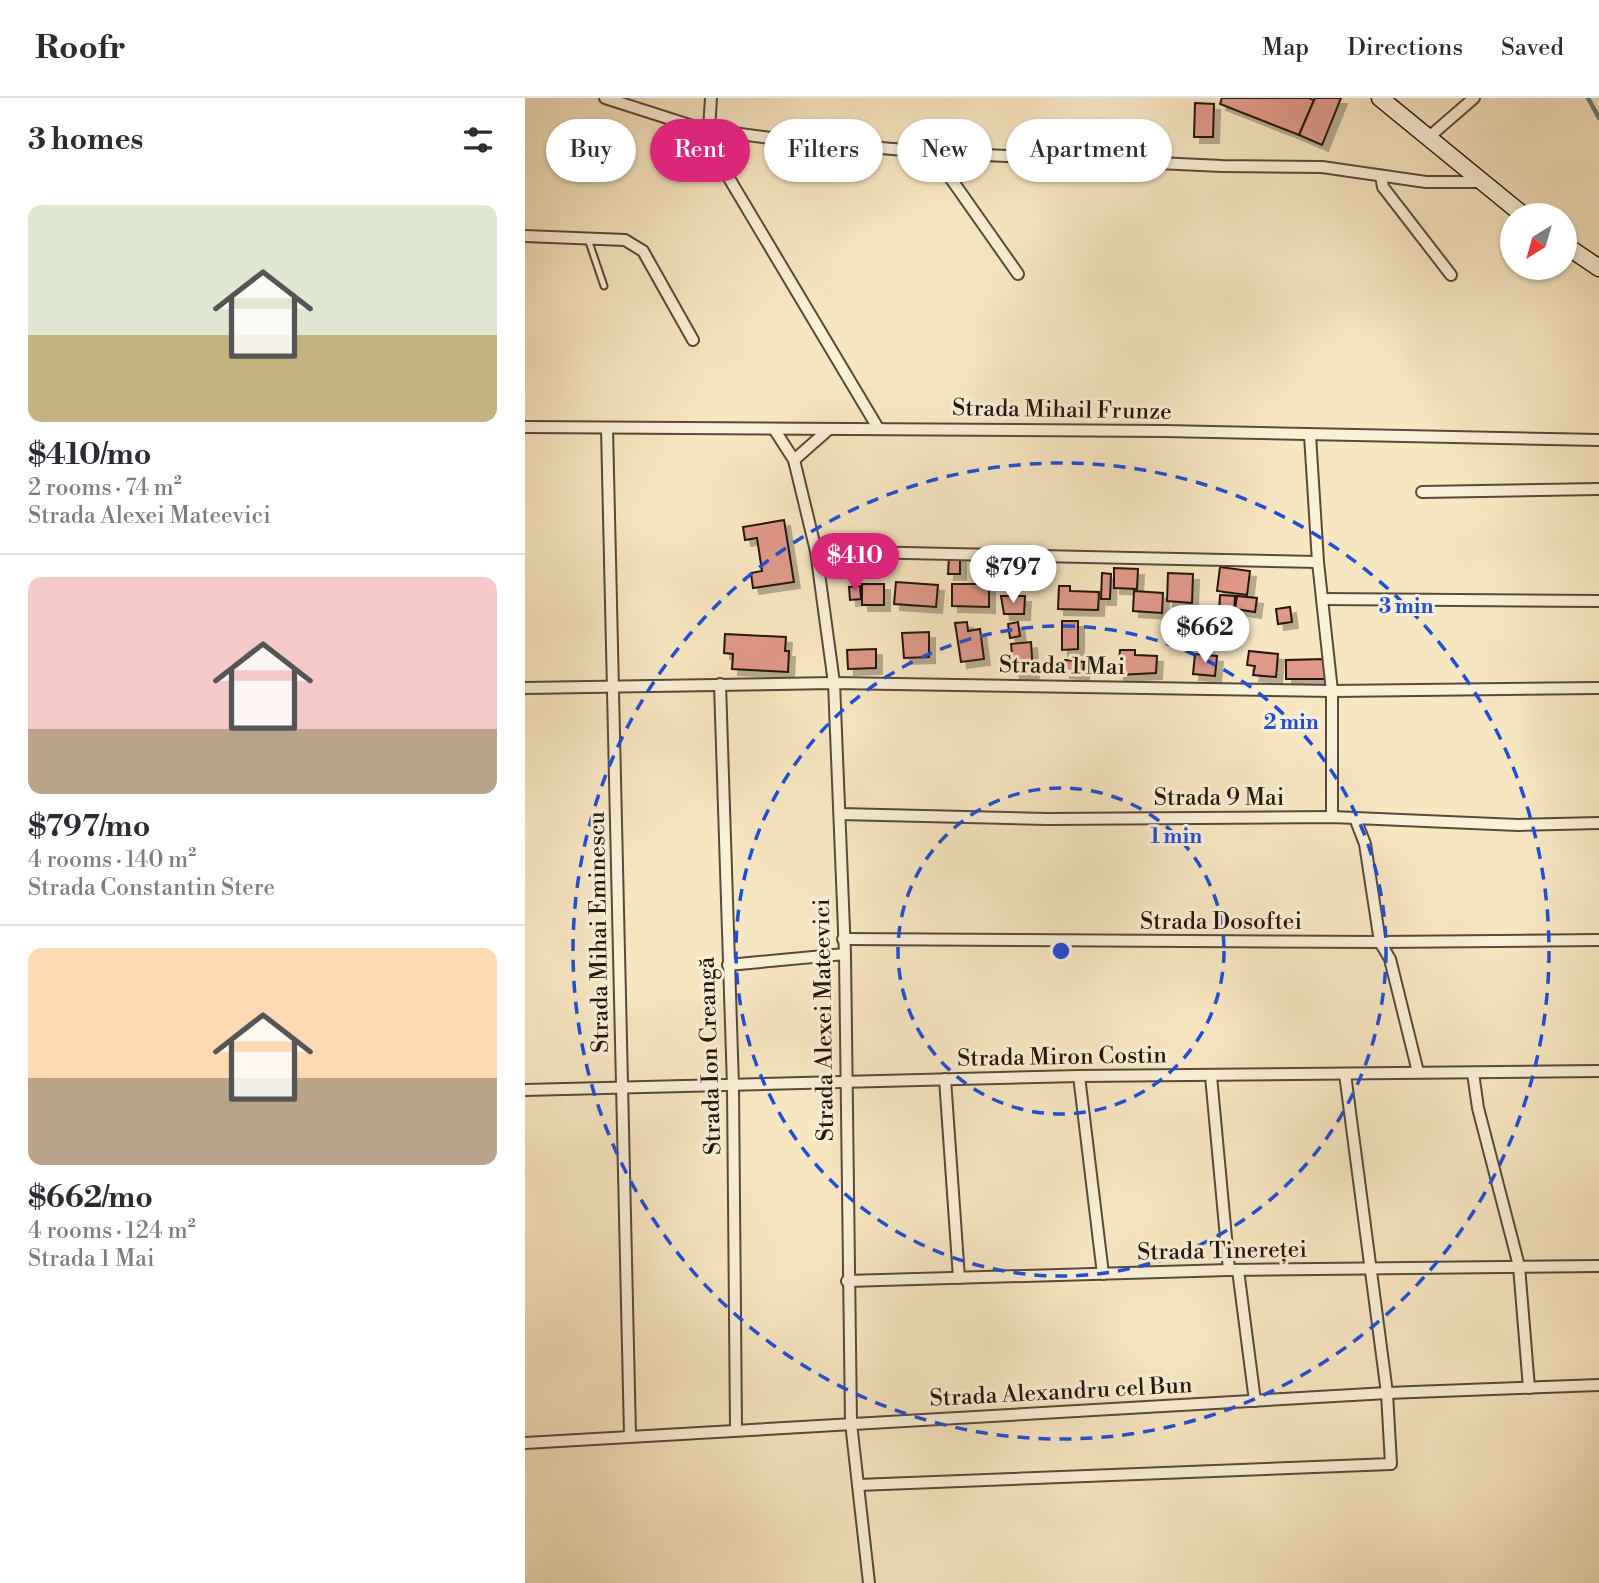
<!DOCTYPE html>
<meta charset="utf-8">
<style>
body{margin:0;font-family:"Libre Bodoni",serif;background:#f2f2f3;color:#2b2b33;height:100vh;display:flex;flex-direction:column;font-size:26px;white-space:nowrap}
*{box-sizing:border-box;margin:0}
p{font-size:23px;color:#7c7c81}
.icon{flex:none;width:38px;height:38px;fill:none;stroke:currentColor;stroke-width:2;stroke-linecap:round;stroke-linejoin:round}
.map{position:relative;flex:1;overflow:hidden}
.drawer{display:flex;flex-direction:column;background:#fff;width:525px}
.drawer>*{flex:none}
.top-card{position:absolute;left:21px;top:21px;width:665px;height:63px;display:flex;gap:14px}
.needle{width:46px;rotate:217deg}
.tools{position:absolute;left:975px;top:105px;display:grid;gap:14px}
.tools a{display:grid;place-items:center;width:77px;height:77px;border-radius:50%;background:#fff;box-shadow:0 2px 5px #0004;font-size:35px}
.price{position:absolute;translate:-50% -60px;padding:0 16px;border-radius:24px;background:#fff;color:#222;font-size:23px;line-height:46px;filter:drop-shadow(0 2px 4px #0008)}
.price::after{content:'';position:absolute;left:50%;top:42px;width:21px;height:16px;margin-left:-10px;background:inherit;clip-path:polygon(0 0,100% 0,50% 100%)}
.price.on{background:#db2777;color:#fff}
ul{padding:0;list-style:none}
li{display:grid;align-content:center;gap:14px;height:371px;padding:0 28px}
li+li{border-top:2px solid #e1e1e2}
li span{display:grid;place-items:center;height:217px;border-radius:14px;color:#555}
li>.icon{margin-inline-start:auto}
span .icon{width:126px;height:126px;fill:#fffc;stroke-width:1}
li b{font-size:30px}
h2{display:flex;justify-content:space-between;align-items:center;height:84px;padding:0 28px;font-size:30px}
.pill{padding:0 24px;border-radius:32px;background:#fff;box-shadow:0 2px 5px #0004;font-size:24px;line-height:63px}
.pill.on{background:#db2777;color:#fff}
header{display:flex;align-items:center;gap:42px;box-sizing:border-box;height:98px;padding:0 35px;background:#fff;border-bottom:2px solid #e1e1e2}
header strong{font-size:33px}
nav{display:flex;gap:38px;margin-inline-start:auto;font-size:24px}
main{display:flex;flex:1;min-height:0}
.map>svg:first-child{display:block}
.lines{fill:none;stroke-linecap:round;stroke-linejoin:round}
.stream{stroke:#6d7b75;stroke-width:4.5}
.building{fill:#e0988a;stroke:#22160b;stroke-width:2;filter:url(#shadow)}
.lane-casing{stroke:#574a39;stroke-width:9}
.street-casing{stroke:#574a39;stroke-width:14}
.secondary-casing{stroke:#22160b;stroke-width:19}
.lane{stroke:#faefd7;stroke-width:5}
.street{stroke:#faefd7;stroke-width:10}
.secondary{stroke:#faefd7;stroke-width:16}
.ring{fill:none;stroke:#1d4ed8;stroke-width:3.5;stroke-dasharray:12 9}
.labels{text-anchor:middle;stroke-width:6;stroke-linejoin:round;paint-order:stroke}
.street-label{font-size:23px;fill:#22160b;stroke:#faefd7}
.centre{fill:#1d4ed8;stroke:#faefd7;stroke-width:3.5}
.ring-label{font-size:21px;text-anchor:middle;font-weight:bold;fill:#1d4ed8;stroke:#faefd7;stroke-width:6;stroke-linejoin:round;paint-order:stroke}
</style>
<header>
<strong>Roofr</strong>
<nav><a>Map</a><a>Directions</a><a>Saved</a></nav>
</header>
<main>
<section class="drawer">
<h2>3 homes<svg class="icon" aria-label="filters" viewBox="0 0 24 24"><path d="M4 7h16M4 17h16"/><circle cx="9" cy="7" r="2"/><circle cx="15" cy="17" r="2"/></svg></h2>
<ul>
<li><span style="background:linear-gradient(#dfe7d0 60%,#c2b280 0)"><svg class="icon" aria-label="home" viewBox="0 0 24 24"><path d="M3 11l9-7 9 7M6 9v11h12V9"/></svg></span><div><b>$410/mo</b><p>2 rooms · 74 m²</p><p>Strada Alexei Mateevici</p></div></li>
<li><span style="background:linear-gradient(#f6c9c9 70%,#b9a48a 0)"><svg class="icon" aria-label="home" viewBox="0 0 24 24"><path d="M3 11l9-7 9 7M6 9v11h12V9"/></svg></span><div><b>$797/mo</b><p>4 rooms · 140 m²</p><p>Strada Constantin Stere</p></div></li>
<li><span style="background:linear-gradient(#ffd9b3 60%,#b9a48a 0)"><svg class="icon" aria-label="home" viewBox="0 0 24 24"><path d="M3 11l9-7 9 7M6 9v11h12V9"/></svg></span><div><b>$662/mo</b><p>4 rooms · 124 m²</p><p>Strada 1 Mai</p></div></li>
</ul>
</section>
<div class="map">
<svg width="1074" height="1485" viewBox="0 0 1074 1485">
<defs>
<filter id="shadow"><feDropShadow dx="6" dy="6" stdDeviation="0" flood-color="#0004"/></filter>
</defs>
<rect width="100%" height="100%" fill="#f7e6c2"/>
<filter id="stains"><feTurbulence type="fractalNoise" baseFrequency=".00286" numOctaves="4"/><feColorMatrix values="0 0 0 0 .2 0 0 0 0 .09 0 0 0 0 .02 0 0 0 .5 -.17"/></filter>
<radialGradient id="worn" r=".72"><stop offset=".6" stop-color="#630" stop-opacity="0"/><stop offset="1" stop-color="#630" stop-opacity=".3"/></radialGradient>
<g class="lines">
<polyline class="stream" points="1063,0 1074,20"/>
</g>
<g class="building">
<polygon points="697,0 784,0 789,2 774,37 695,6"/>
<polygon points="790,0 816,0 797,47 774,37"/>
<polygon points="670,5 689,6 688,39 669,39"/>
<polygon points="259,422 269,484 228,490 226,475 237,473 232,440 220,442 218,429"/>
<polygon points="424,458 435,458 435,476 423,476"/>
<polygon points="695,469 725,473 722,497 692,493"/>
<polygon points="589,470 613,471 612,491 589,490"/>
<polygon points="577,475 586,476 585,501 576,501"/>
<polygon points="643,475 668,476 667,505 642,503"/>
<polygon points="371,484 413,487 411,509 369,506"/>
<rect x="337" y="486" width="22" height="21"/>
<polygon points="427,486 464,486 464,509 427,508"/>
<polygon points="335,488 336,501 325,502 324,489"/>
<polygon points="534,488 545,488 545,493 574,494 573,512 533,511"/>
<polygon points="609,493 638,495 637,515 608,513"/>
<polygon points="695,497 710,498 709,516 694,515"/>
<polygon points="476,498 500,498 499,516 479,516"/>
<polygon points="712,498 732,500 730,514 710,511"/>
<polygon points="765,509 767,524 753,526 751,511"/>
<polygon points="537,523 553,523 553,551 537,552"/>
<polygon points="442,524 443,533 455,531 459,561 436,564 430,525"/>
<polygon points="493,524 495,538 485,540 483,526"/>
<polygon points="404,534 404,559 379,560 377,535"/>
<polygon points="200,536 261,539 260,553 264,553 263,574 207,571 208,556 199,555"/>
<polygon points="506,544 508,574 489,576 486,546"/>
<polygon points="351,551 351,570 323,571 322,552"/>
<polygon points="595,552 610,552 610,557 632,558 631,575 593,577"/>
<polygon points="724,553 753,556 751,579 728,577 730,568 722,567"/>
<polygon points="670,556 692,558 690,578 668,576"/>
<polygon points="800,561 800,581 761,581 761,562"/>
<polygon points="540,562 559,564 558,576 539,574"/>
</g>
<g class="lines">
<defs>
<polyline id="lane" points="63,141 79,188"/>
<g id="street">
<polyline points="80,0 177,31 261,42 415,55 697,68 797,69 901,84 955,84"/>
<polyline points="177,31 183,45 353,330"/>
<polyline points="184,32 186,0"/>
<polyline points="904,39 949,0"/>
<polyline points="415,55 417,68 493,176"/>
<polyline points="856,78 858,89 926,177"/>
<polyline points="0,138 100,142 118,153 168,242"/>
<polyline points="0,329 639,333 1074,342"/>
<polyline points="82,330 105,1337"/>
<polyline points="249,331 269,362 291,453 309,585 320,856 326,1325 344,1485"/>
<polyline points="785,337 793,464 807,593 807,719"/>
<polyline points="269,362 303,332"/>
<polyline points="897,394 1074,391"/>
<polyline points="291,453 793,464"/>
<polyline points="797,501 1074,503"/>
<polyline points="195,586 208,988 211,1330"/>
<polyline points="0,590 309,585 807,593 1074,590"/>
<polyline points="315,716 522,721 807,719 993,727 1074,725"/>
<polyline points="830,720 840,746 855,844 865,861 893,974"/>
<polyline points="318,841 855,844 1074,842"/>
<polyline points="203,867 320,856"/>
<polyline points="948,975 953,1010 994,1168 1004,1290"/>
<polyline points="554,978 578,1176"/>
<polyline points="686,978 704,1172"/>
<polyline points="420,981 434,1180"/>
<polyline points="0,992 554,978 1074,973"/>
<polyline points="713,1172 730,1303"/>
<polyline points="322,1183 704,1172 1074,1168"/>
<polyline points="0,1345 862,1295 1074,1287"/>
<polyline points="333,1387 866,1366 862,1295 820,976"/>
</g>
<g id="secondary">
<polyline points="855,0 998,117"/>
<polyline points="1040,147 1074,170"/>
</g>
</defs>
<use href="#lane" class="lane-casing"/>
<use href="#street" class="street-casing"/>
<use href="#secondary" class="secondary-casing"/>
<use href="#lane" class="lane"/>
<use href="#street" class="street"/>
<use href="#secondary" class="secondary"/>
</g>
<g class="ring">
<circle cx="536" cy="853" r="163"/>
<circle cx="536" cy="853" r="325"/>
<circle cx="536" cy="853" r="488"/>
</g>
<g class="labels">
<g class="street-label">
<text transform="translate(537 311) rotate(1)" y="8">Strada Mihail Frunze</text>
<text transform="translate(537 567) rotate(1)" y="8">Strada 1 Mai</text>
<text x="694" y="707">Strada 9 Mai</text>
<text x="696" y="831">Strada Dosoftei</text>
<text transform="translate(73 834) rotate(-91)" y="8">Strada Mihai Eminescu</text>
<text transform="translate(298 922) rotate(-91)" y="8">Strada Alexei Mateevici</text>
<text transform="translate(184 958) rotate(-92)" y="8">Strada Ion Creangă</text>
<text transform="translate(537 958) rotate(-1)" y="8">Strada Miron Costin</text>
<text transform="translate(697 1152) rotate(-1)" y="8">Strada Tinereței</text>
<text transform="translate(536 1293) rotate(-3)" y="8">Strada Alexandru cel Bun</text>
</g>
</g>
<circle cx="536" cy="853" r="10" class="centre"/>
<g class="ring-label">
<text x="881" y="515">3 min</text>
<text x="766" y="631">2 min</text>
<text x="651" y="745">1 min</text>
</g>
<rect width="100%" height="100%" filter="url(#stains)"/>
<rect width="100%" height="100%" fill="url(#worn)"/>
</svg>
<div class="tools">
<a><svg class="needle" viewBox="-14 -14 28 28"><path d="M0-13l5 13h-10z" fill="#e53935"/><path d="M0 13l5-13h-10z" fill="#7c7c81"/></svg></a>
</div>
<b class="price on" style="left:330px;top:495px">$410</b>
<b class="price" style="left:488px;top:507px">$797</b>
<b class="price" style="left:680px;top:567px">$662</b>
<div class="top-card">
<a class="pill">Buy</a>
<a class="pill on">Rent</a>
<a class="pill">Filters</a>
<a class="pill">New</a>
<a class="pill">Apartment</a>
</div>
</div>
</main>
